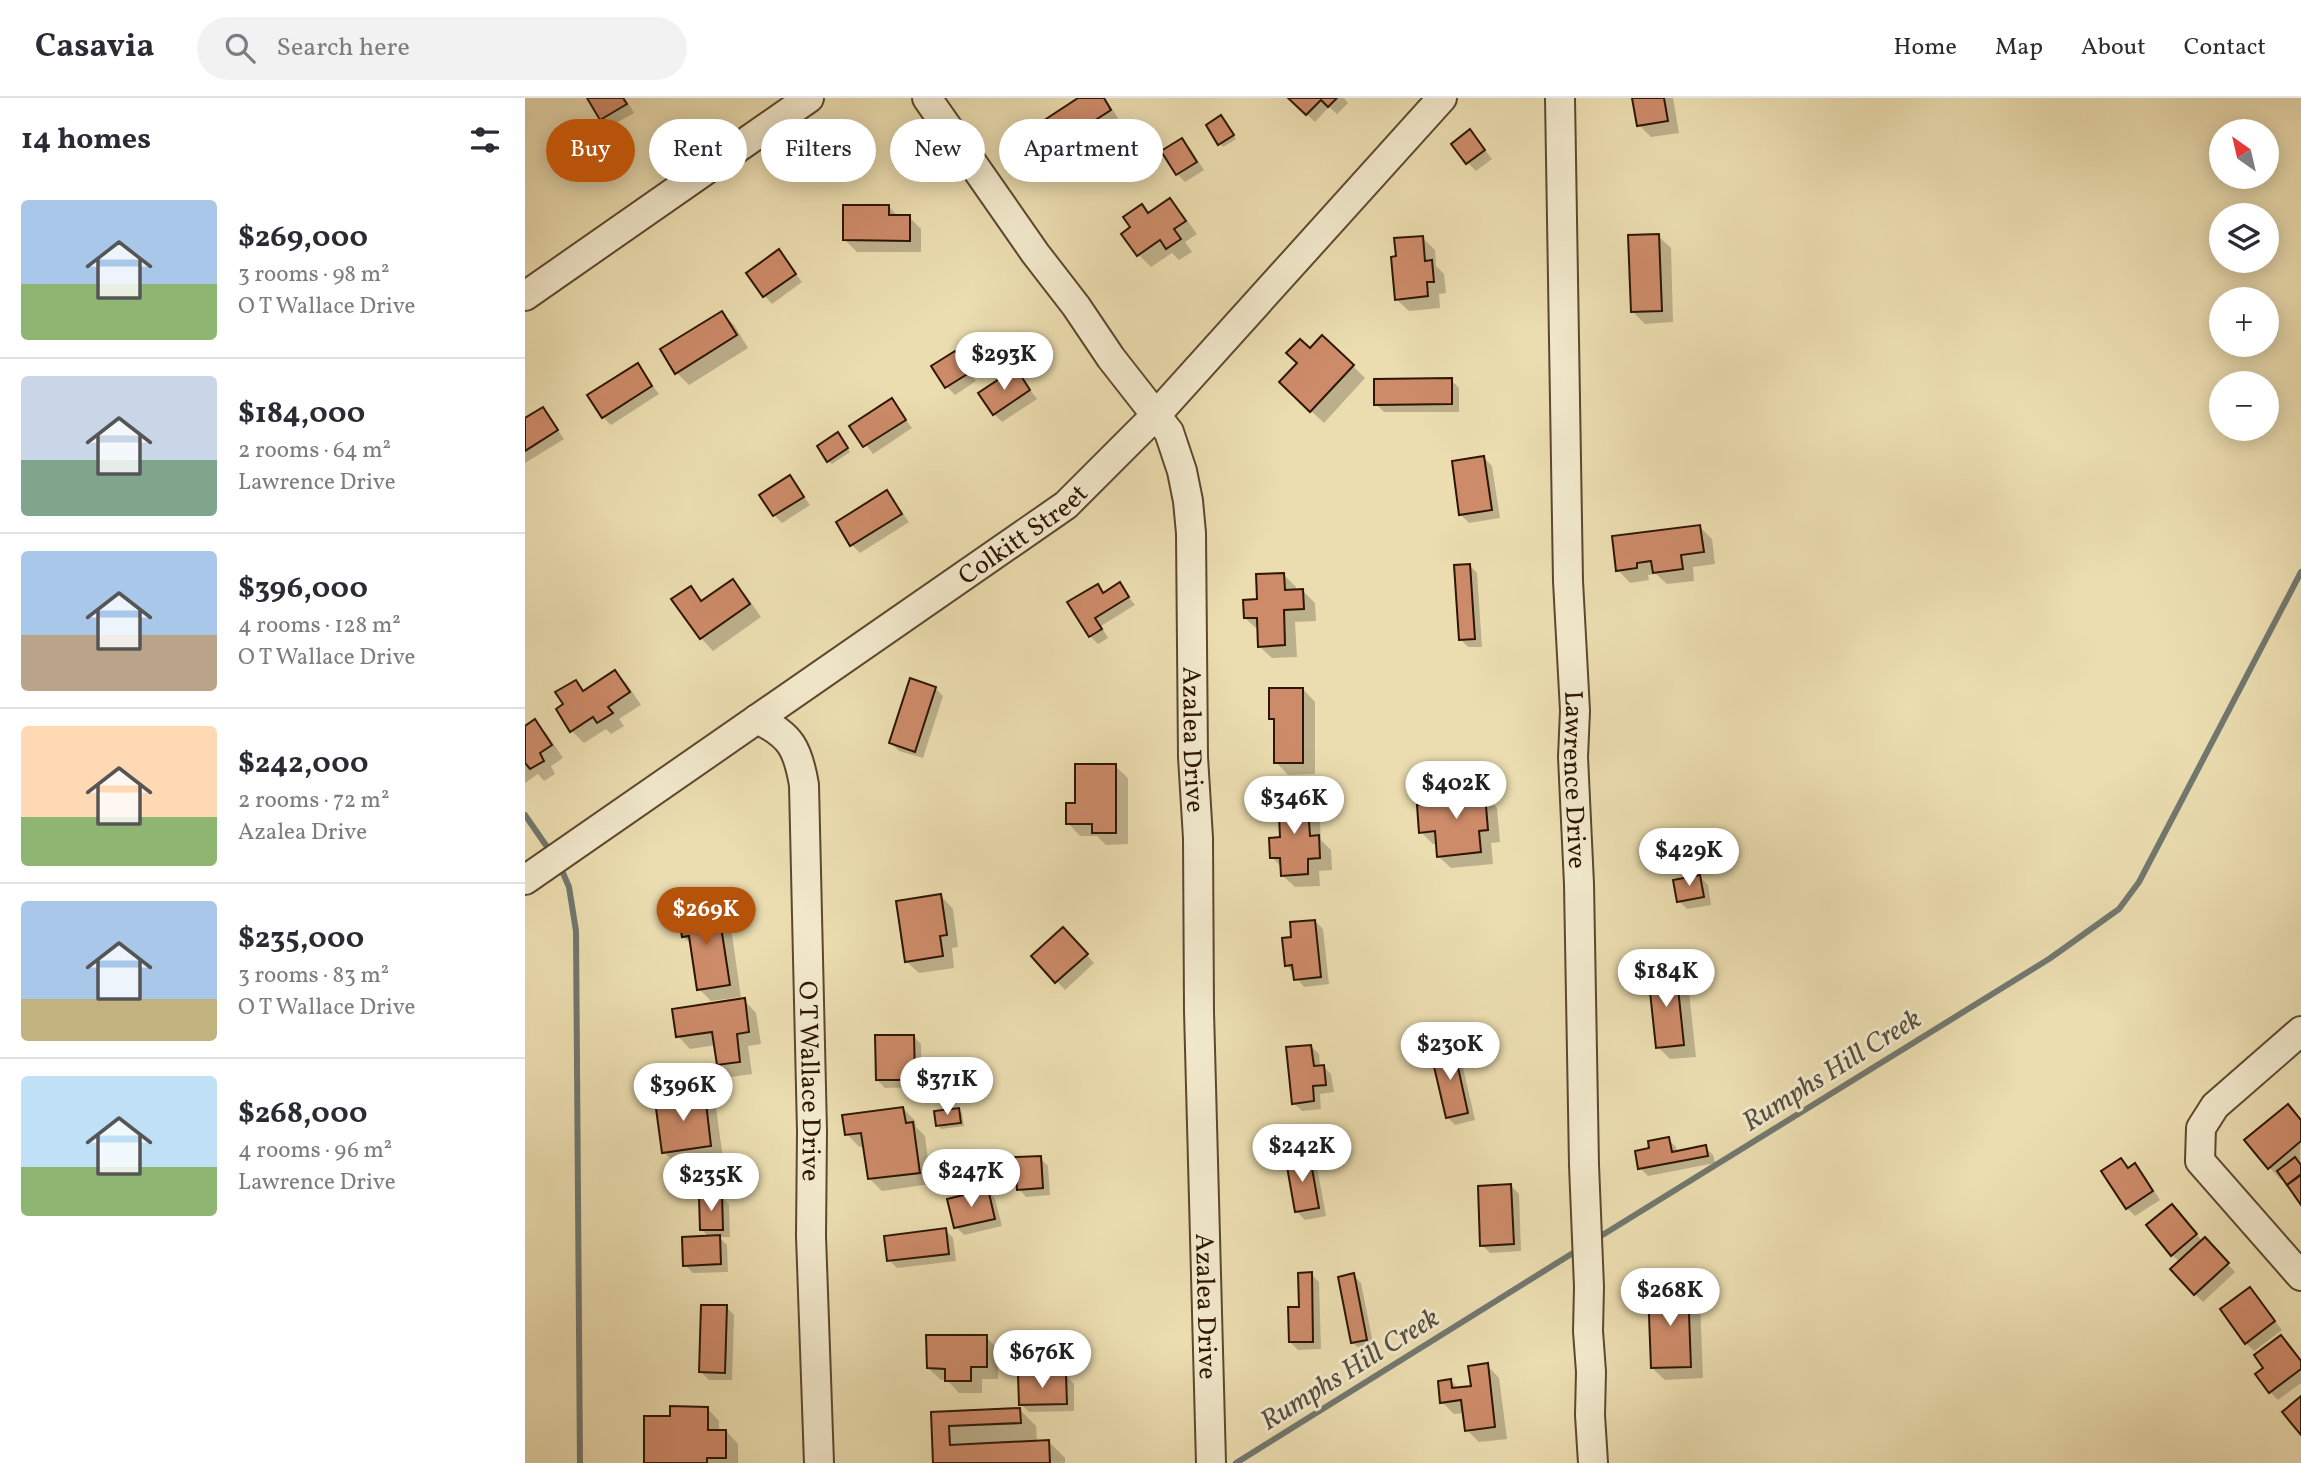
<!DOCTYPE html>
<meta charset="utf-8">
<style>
body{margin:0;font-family:Vollkorn,serif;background:#f2f2f3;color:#2b2b33;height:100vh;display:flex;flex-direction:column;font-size:26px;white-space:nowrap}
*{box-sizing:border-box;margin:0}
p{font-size:23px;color:#7c7c81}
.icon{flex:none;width:38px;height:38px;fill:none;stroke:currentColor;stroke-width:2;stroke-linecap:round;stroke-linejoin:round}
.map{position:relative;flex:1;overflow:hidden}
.side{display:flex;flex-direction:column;background:#fff;width:525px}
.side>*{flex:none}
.top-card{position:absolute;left:21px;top:21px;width:665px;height:63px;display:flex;gap:14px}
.needle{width:46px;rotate:326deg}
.controls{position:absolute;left:1684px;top:21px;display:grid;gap:14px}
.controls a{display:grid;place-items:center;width:70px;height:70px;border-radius:50%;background:#fff;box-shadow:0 4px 18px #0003;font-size:35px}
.price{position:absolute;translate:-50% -60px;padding:0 16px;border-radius:24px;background:#fff;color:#222;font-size:23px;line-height:46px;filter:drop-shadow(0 2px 4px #0008)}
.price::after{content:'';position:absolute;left:50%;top:42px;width:21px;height:16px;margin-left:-10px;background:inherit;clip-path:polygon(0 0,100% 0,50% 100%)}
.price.active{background:#b45309;color:#fff}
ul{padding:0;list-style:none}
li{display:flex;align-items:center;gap:21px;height:175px;padding:0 21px}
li+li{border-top:2px solid #e1e1e2}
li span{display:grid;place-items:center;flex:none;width:196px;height:140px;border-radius:7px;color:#555}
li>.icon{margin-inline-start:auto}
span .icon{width:84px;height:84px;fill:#fffc;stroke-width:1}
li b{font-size:30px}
h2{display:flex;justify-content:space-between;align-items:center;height:84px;padding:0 21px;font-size:30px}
.tag{padding:0 24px;border-radius:32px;background:#fff;box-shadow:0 4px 18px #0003;font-size:24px;line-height:63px}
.tag.active{background:#b45309;color:#fff}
header{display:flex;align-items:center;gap:42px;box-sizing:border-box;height:98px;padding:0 35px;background:#fff;border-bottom:2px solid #e1e1e2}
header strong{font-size:33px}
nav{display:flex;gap:38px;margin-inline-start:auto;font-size:24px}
.search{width:490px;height:63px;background:#f2f2f3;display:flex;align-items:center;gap:18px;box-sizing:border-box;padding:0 24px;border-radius:38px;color:#7c7c81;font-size:26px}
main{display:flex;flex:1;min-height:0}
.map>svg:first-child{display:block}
.shadow{fill:#0003}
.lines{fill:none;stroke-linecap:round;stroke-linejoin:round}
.stream{stroke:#71786f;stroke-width:6}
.building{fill:#cd8b69;stroke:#2e1603;stroke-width:2}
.minor-casing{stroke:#5d482e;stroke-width:32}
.minor{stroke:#f2e9cc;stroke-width:28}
.labels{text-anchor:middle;stroke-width:6;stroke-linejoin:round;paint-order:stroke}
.street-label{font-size:26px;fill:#2e1603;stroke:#f2e9cc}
.water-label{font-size:28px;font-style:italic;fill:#554f42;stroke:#f2e9cc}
</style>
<header>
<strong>Casavia</strong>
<div class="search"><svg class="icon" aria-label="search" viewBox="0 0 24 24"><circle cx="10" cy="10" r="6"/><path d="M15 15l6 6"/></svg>Search here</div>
<nav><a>Home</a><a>Map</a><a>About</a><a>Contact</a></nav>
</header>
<main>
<section class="side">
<h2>14 homes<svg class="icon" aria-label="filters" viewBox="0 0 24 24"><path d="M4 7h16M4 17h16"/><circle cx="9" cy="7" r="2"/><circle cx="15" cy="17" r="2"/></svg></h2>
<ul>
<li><span style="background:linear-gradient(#a9c7e8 60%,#8fb573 0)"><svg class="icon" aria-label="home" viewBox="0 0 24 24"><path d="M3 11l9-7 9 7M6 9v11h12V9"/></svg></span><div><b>$269,000</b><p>3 rooms · 98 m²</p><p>O T Wallace Drive</p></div></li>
<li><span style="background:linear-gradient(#c9d6e8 60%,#7fa58c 0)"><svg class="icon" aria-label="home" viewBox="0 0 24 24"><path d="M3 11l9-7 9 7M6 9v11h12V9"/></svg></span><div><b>$184,000</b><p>2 rooms · 64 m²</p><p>Lawrence Drive</p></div></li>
<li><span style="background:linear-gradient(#a9c7e8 60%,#b9a48a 0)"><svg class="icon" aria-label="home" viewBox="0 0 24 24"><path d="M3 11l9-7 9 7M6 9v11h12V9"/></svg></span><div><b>$396,000</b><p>4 rooms · 128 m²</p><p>O T Wallace Drive</p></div></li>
<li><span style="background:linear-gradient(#ffd9b3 65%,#8fb573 0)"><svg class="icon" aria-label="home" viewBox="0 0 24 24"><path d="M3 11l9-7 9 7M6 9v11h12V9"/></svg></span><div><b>$242,000</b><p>2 rooms · 72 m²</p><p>Azalea Drive</p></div></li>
<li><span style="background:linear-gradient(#a9c7e8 70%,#c2b280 0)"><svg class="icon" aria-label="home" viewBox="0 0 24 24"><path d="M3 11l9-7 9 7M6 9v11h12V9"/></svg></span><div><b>$235,000</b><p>3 rooms · 83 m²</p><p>O T Wallace Drive</p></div></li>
<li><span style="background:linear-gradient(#bfe0f5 65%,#8fb573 0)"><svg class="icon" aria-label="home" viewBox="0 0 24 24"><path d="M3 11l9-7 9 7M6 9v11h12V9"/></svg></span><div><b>$268,000</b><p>4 rooms · 96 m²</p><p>Lawrence Drive</p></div></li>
</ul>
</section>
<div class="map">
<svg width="1776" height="1365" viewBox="0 0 1776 1365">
<rect width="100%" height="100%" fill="#ebddb0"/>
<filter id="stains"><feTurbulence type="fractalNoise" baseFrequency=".00286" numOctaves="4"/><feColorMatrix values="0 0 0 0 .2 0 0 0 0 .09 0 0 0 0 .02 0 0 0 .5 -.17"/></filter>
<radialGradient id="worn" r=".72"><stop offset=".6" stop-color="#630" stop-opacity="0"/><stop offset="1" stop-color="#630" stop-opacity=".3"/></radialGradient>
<g class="shadow">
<polygon points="65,0 100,0 109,15 84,29 76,21"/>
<polygon points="557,0 580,0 593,20 545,51 537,43"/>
<polygon points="765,0 819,0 823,5 812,16 804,9 790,24"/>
<polygon points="1109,0 1148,0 1154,35 1126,39 1114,27"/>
<polygon points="699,23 711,41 698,49 683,28"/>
<polygon points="657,42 665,50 679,72 660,84 652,76"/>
<polygon points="952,42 967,61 951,73 943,65"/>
<polygon points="645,102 657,115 672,136 660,144 667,154 654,162 647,155 626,169 614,157 599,136"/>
<polygon points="363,108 374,119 384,119 396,131 396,154 332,154 320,142"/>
<polygon points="1133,138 1146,150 1148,224 1120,226 1107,213"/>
<polygon points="897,139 910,152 911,168 919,176 921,195 914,196 915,210 884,213 871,201"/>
<polygon points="254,154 277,184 247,206 240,198"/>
<polygon points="197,215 209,227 223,250 164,287 152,275"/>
<polygon points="785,253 828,268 840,280 799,325 769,297"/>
<polygon points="429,255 451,283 430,297 422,289"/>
<polygon points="112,267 134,296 86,327 78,319"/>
<polygon points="490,272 512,301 477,324 469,316"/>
<polygon points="926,282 934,290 934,314 859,314 851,306"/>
<polygon points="366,303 387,330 348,356 327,328"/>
<polygon points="18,311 39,341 0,365 0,322"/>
<polygon points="316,340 325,354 307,366 303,363"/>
<polygon points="959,360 967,368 975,420 944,425 936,417"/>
<polygon points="265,379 285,407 257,425 249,417"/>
<polygon points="362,394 384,424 335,455 327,447"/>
<polygon points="1175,429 1187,441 1190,466 1168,469 1169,483 1142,486 1131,476 1123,477 1124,482 1105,485 1093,472"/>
<polygon points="944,467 952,475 957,549 943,549 935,541"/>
<polygon points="759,477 771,489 771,493 778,493 790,505 791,523 770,524 772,559 747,560 734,548 733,532 720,520"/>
<polygon points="207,483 220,496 236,519 188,553 176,540 165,490 179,504"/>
<polygon points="594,487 610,507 576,528 583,540 573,546 565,538 572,488 580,496"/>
<polygon points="90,574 102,586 116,607 94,621 99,628 86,636 81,631 59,645 47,633 51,584 60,593"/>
<polygon points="410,590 418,598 398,660 374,653 366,645"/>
<polygon points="778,591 790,604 790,676 763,677 751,664 751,625 746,620"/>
<polygon points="10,624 22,636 38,660 26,668 30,676 19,683 13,676 0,685 0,630"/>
<polygon points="590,668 603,680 603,746 581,747 572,738 555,738 543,725 552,706"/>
<polygon points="949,685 972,710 975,744 966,745 968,766 926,770 913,758 912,746 908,746 896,734"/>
<polygon points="782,697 794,709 796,742 806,752 807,772 794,773 795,788 770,789 757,777 757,770 747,759"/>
<polygon points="1175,779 1183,787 1186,807 1162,811 1154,803"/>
<polygon points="416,798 428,811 433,849 427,850 429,870 394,875 381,863"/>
<polygon points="193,811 205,823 216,899 186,903 174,891 167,847 158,838"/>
<polygon points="790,823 798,831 804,886 779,889 762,867 768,840"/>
<polygon points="546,839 569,865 540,892 508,858"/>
<polygon points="1150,873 1163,885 1171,959 1145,961 1133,949"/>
<polygon points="219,902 231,915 236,946 223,948 227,976 206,979 193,966 191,947 165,951 153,938"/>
<polygon points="388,938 396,946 397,989 360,990 352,982"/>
<polygon points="926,944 934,952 950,1022 930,1027 922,1019 921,959"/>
<polygon points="786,948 794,956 795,969 798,968 806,976 809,994 795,996 796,1011 777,1013 769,1005"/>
<polygon points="179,998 191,1010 198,1060 151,1066 139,1054"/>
<polygon points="378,1010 390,1023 391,1029 400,1038 406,1086 357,1093 344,1080 340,1048 334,1049 322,1036"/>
<polygon points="434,1012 437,1015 439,1028 416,1031 413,1027"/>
<polygon points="1776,1022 1775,1067 1776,1104 1759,1080 1756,1082 1744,1069"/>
<polygon points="1143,1041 1151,1049 1152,1054 1180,1049 1188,1057 1190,1065 1123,1078 1115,1070 1126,1052"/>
<polygon points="515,1060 523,1068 525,1097 501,1099 494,1091"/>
<polygon points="784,1061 792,1069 801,1118 780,1122 772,1114"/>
<polygon points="1596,1062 1605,1071 1610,1068 1618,1075 1635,1102 1610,1118 1602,1110"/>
<polygon points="986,1088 994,1096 996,1153 965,1155 957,1147"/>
<polygon points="463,1093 470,1101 477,1128 439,1137 431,1129"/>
<polygon points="196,1099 204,1107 205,1139 194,1139 202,1147 203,1174 168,1175 160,1167 185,1140 177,1132"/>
<polygon points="1655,1116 1677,1143 1680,1141 1710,1174 1678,1204 1670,1196 1655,1164 1647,1157"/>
<polygon points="420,1132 428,1140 431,1163 372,1170 364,1162"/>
<polygon points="786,1176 794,1184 796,1251 773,1252 765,1244"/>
<polygon points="828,1177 836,1185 849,1250 836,1252 828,1245"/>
<polygon points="1162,1191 1175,1203 1178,1280 1140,1282 1127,1270"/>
<polygon points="1725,1191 1757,1232 1729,1253 1721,1245"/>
<polygon points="201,1209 209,1217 207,1282 184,1282 176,1274"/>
<polygon points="461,1239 473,1251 473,1281 457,1281 457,1295 434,1295 422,1282 416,1282 403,1270"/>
<polygon points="1756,1239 1776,1263 1776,1285 1753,1302 1745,1294 1741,1270"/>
<polygon points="962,1267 974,1280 982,1341 954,1344 942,1332 940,1315 929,1316 917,1304 926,1283 934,1291 948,1290"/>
<polygon points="541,1278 549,1286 549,1313 504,1314 496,1306"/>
<polygon points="182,1310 194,1323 194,1333 201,1333 213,1346 213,1365 120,1365 146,1320"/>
<polygon points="495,1312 511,1328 512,1344 524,1344 540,1360 540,1365 410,1365 408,1316"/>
</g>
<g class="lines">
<g class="stream">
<polyline points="0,717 27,756"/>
<polyline points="35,768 44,789 51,833 55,1365"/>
<polyline points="1071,1141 1524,861 1594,811 1614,784 1776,474"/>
<polyline points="711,1365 1056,1150"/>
</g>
</g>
<g class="building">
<polygon points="62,0 98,0 102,6 75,22"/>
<polygon points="553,0 579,0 586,12 536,44 521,21"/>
<polygon points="763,0 812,0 803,9 796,2 781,17"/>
<polygon points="1107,0 1139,0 1143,23 1112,28"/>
<polygon points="696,17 709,37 693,47 681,27"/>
<polygon points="945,31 960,52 941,66 926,46"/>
<polygon points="657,40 672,64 651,77 636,53"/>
<polygon points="645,100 661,123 649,131 656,141 641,151 635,142 612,158 596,136 605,129 598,119 617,106 623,115"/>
<polygon points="318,107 364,107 364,117 385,117 385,143 318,142"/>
<polygon points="1134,136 1137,213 1106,214 1103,137"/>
<polygon points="898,138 900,163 907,162 909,184 902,184 903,198 870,202 866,159 871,158 869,140"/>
<polygon points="254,151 271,176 238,199 221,175"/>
<polygon points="197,213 212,237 150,276 135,251"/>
<polygon points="797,237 829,267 785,314 754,284 772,265 761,255 775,241 785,250"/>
<polygon points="430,253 444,275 420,290 406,268"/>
<polygon points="113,265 127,288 77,320 62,297"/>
<polygon points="491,270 505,292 468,317 453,295"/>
<polygon points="927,280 927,306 849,307 849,281"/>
<polygon points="367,300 381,322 338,349 324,328"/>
<polygon points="18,309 33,332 0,353 0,320"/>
<polygon points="313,334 323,350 302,364 292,348"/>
<polygon points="959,358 967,412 934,417 927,363"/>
<polygon points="265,377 279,399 248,418 234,397"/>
<polygon points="362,392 377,416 325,448 311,424"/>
<polygon points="1175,427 1179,454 1156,457 1158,471 1128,475 1126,463 1112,465 1112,470 1091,473 1087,438"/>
<polygon points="945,466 950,541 934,542 929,467"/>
<polygon points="759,475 760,492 778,491 779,511 759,512 760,547 733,549 732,520 719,520 718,502 732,501 731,476"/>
<polygon points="208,481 225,506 175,541 146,501 166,488 176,503"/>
<polygon points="595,484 604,499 570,520 577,531 564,539 542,504 573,486 578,495"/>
<polygon points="90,572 105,594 83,609 88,615 72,625 68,619 45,634 31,611 38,606 30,594 51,582 58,593"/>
<polygon points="385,580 411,589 390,654 364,645"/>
<polygon points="744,590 778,590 778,665 749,665 749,621 744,621"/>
<polygon points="10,621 27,647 15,655 19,663 5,671 0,665 0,628"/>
<polygon points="550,666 591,666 591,735 567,735 567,726 541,726 541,705 550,705"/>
<polygon points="949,684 951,697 960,696 963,732 954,733 956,754 912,759 910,733 894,735 892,707 925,704 923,686"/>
<polygon points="782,695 785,738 794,737 795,760 783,761 783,776 756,778 755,760 745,760 744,740 755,739 753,697"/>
<polygon points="1175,777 1179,799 1152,804 1148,782"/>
<polygon points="416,796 422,837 415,838 418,858 380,864 371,803"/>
<polygon points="193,809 205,887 172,892 164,838 157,839 153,815"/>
<polygon points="790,822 796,879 769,882 767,867 760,868 757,840 766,839 765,824"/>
<polygon points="538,829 563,856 530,885 506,858"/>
<polygon points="1151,871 1159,947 1131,950 1123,875"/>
<polygon points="220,900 224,934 212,936 215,964 192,967 187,934 151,939 147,911"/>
<polygon points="350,937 389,937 390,982 351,982"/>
<polygon points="927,942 943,1015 921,1020 907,960 919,958 916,945"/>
<polygon points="786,947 789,968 799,967 801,987 788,988 789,1003 767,1006 761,949"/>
<polygon points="180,996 186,1048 137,1055 130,1003"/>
<polygon points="1763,1006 1776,1022 1776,1043 1743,1071 1719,1042"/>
<polygon points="378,1009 381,1025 388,1024 395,1075 343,1081 336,1035 320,1037 317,1017"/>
<polygon points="434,1010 436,1025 411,1028 409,1013"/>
<polygon points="1144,1039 1147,1054 1181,1047 1183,1058 1113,1071 1110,1053 1124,1050 1123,1043"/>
<polygon points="516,1058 518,1090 492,1092 490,1059"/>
<polygon points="785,1059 794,1110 770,1114 761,1063"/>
<polygon points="1770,1059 1776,1067 1776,1076 1762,1087 1752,1073"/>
<polygon points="1596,1060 1603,1070 1610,1065 1628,1093 1601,1111 1576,1073"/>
<polygon points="1776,1077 1776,1107 1762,1087"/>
<polygon points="986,1086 989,1146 955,1148 953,1088"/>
<polygon points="463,1091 470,1121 429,1130 422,1101"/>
<polygon points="197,1097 198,1132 175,1132 174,1098"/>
<polygon points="1647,1106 1672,1136 1646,1158 1621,1127"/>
<polygon points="421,1130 424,1156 362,1163 359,1138"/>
<polygon points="195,1137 196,1166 158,1168 157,1139"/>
<polygon points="1680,1139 1704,1165 1669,1197 1645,1171"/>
<polygon points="787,1174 788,1244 764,1244 763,1209 774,1209 773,1175"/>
<polygon points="829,1175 842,1242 826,1245 813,1179"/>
<polygon points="1163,1189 1166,1269 1126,1270 1123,1191"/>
<polygon points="1725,1189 1750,1223 1720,1246 1695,1211"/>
<polygon points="176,1207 202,1207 200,1275 174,1274"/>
<polygon points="401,1237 462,1237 462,1269 446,1269 446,1283 420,1283 420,1271 402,1270"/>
<polygon points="1756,1237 1776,1263 1776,1271 1744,1295 1730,1276 1738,1270 1729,1257"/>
<polygon points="963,1265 970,1329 940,1333 936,1302 915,1305 913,1283 926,1281 927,1290 946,1288 943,1268"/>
<polygon points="541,1276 542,1306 494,1307 493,1277"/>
<polygon points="1776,1298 1776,1337 1757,1314"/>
<polygon points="145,1308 183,1309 183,1332 201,1332 201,1360 182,1360 182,1365 119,1365 119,1318 145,1318"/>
<polygon points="495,1310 496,1325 424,1328 425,1347 524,1342 525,1365 408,1365 406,1314"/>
</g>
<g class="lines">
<defs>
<g id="minor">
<path id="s1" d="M402,0L510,155L551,208L586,260L644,334L657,373L663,403L666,435L668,659L673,740L674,913L686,1365"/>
<path id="s2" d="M1035,0L1043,483L1050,613L1048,659L1054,786L1059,1067L1064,1189L1063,1233L1066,1274L1065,1317L1068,1365"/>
<polyline points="0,198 284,0"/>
<path id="s3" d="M232,621C266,637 273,651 279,687L287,1033L286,1138L294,1365"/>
<path id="s4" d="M0,782L541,407L632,316L917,0"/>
<polyline points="1776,933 1690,1008 1676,1030 1675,1063 1776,1178"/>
</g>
</defs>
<use href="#minor" class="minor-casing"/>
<use href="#minor" class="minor"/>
</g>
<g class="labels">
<g class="street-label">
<text dy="9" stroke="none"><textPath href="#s4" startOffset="606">Colkitt Street</textPath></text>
<text dy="9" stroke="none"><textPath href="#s1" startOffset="723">Azalea Drive</textPath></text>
<text dy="9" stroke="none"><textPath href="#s2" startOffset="682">Lawrence Drive</textPath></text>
<text dy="9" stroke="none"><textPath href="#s3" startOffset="382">O T Wallace Drive</textPath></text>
<text dy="9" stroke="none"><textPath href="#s1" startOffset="1290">Azalea Drive</textPath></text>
</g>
<g class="water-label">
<text transform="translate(1306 971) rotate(-32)" y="10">Rumphs Hill Creek</text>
<text transform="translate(824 1270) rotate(-32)" y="10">Rumphs Hill Creek</text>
</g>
</g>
<rect width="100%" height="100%" filter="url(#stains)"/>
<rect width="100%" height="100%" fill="url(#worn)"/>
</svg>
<div class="controls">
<a><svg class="needle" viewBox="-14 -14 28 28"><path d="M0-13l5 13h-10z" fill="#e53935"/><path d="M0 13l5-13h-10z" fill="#7c7c81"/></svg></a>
<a><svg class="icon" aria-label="layers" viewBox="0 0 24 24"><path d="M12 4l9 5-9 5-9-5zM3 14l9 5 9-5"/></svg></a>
<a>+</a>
<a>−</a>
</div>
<b class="price" style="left:479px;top:294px">$293K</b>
<b class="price" style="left:931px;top:723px">$402K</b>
<b class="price" style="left:769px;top:738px">$346K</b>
<b class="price" style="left:1164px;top:790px">$429K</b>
<b class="price active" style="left:181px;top:849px">$269K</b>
<b class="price" style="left:1141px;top:911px">$184K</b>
<b class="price" style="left:925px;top:984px">$230K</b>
<b class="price" style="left:422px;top:1019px">$371K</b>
<b class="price" style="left:158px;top:1025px">$396K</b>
<b class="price" style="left:777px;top:1086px">$242K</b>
<b class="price" style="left:446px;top:1111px">$247K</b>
<b class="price" style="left:186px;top:1115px">$235K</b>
<b class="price" style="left:1145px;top:1230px">$268K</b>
<b class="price" style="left:517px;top:1292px">$676K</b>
<div class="top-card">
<a class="tag active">Buy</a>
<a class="tag">Rent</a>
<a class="tag">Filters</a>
<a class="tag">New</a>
<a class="tag">Apartment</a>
</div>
</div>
</main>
